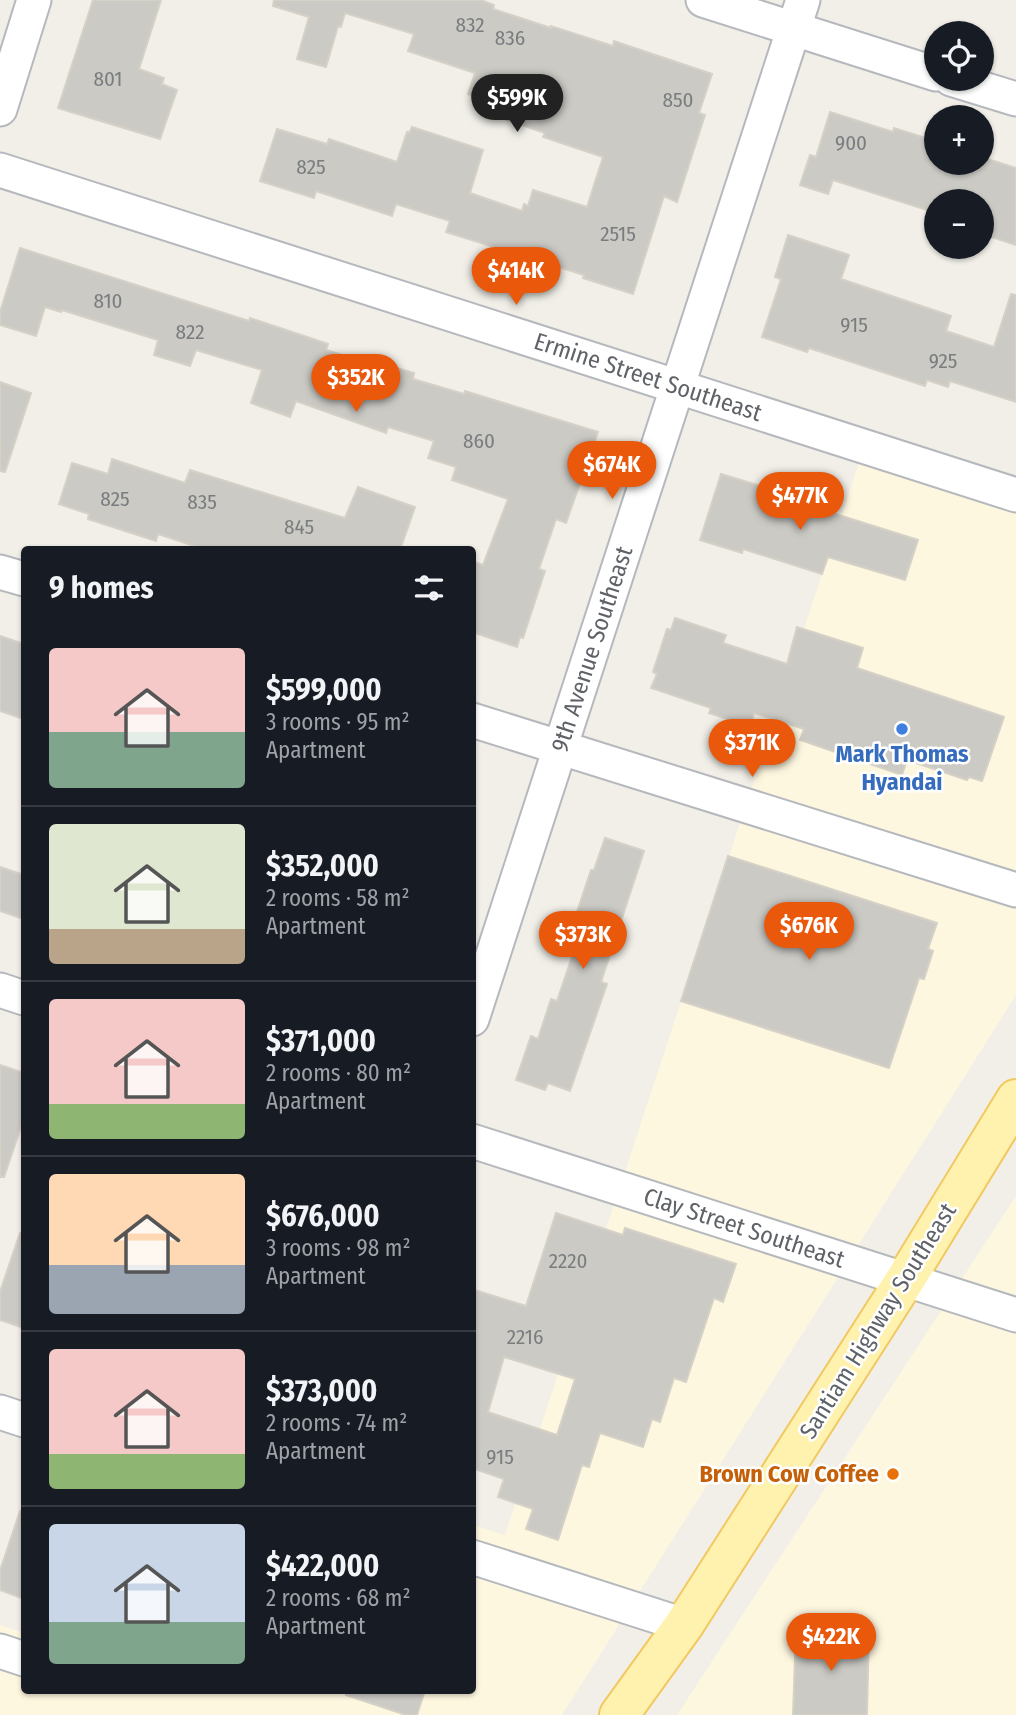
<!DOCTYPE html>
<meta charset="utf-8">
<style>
body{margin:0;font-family:"Fira Sans Condensed",sans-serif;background:#242831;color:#f1f3f6;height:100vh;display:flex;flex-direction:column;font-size:26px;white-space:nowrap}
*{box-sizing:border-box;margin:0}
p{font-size:23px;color:#9ea1a6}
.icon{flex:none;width:38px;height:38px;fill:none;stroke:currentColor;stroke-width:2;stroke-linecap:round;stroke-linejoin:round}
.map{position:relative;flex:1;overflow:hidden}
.panel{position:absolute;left:21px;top:546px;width:455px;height:1148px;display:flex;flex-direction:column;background:#171b24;border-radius:7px;box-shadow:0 2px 5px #0004}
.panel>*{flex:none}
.tools{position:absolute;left:924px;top:21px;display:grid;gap:14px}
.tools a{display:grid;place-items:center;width:70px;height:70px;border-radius:50%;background:#171b24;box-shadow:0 2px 5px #0004;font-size:35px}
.price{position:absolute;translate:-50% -60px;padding:0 16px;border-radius:24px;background:#ea580c;color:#fff;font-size:23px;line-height:46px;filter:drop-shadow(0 2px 4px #0008)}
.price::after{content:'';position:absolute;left:50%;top:42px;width:21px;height:16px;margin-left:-10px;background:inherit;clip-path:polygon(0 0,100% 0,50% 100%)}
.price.active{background:#222;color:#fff}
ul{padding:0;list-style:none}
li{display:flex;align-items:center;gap:21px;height:175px;padding:0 28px}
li+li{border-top:2px solid #363941}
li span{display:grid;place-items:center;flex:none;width:196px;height:140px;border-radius:7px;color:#555}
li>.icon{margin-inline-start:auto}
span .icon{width:84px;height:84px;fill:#fffc;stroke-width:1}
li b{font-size:30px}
h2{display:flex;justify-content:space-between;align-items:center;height:84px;padding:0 28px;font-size:30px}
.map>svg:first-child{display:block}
.commercial{fill:#fef7e0}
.building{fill:#cccac5;stroke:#d6d1c6;stroke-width:2;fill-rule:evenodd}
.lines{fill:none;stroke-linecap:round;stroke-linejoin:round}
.minor-casing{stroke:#b5b8bc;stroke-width:37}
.major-casing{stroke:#f2c960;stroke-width:42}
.minor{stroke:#fff;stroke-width:33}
.major{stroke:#fff2af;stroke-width:38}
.shop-dot{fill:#3f7fe0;stroke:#fff;stroke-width:2.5}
.food-dot{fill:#e8710a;stroke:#fff;stroke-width:2.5}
.labels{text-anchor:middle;stroke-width:5;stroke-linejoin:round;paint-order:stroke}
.number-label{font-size:21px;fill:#7a7d7f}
.street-label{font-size:24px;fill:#5f6368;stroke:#fff}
.shop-label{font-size:24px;font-weight:bold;fill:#366cbe;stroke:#fff}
.food-label{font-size:24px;font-weight:bold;fill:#c56008;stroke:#fff;text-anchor:end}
</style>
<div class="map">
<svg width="1016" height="1715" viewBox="0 0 1016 1715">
<rect width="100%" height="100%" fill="#f1efe8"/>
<g class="commercial">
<polygon points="868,435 1016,477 1016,995 562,1715 0,1715 0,1625 24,1633 24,1690 472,1690 473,1525 505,1535"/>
<polygon points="1016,1196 1016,1715 677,1715"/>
</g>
<g class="building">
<polygon points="93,0 161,0 139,69 164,78 162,84 177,90 160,139 58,108"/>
<polygon points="274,0 481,0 494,5 493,9 551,28 551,26 613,46 614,41 712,74 699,113 705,115 677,202 664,196 633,294 583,278 584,275 446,232 450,221 396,204 392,216 316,191 314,198 260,181 277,129 327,144 329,139 397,162 407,132 409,133 412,127 483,150 470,193 522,211 524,204 528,206 533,190 587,207 603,157 543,137 545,133 490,114 495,102 468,94 475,73 408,51 414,34 345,13 341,27 338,26 326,67 297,59 309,17 273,6"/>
<polygon points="830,112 893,132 894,128 932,140 936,142 936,163 982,163 982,157 1016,168 1016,245 982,234 982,201 936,201 936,213 833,180 828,194 800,185 810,155 816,157"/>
<polygon points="788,235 849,255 841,279 951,316 946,331 994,347 1011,294 1016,295 1016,402 950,381 948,387 927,380 925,386 809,348 807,352 762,337 781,279 775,277"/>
<polygon points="20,248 249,321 250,318 328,344 326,350 378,366 379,363 414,373 413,379 464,394 465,391 598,432 566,523 556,519 539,569 545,571 523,638 520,637 517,647 472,632 472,561 483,565 508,499 452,480 456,467 428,458 434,441 388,427 386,433 296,401 290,417 251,403 262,370 196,350 190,366 154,355 158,340 62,310 61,312 45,307 36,336 0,325 0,312"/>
<polygon points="0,382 31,393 5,472 0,471"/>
<polygon points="112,459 185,483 190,470 345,518 358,487 415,507 400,550 206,550 158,534 156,541 88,519 89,514 59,504 72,463 108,474"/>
<polygon points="721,474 770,489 769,493 918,540 905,580 828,557 822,574 743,549 742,553 700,540"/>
<polygon points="675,618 726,635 723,643 787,664 797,627 863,648 857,668 1004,717 982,781 969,777 967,780 907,760 902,775 800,740 804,729 754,713 750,726 709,713 711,708 651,688 657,674 653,672 667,629 671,630"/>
<polygon points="0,636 24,644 24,719 0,711"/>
<polygon points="605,838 644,851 601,982 607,984 570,1091 548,1083 545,1090 516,1080 531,1036 538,1039 551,999 557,1001 578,939 569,936 591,870 594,870"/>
<polygon points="728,856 937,923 928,949 933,951 924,979 919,978 889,1068 681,1001"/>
<polygon points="0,867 24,875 24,919 0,911"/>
<polygon points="0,1065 24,1073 24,1118 4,1177 0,1177"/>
<path d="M556,1213L623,1235L625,1228L736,1264L723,1302L714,1298L686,1382L674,1378L660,1422L652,1419L643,1447L600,1433L589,1467L582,1465L558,1540L526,1529L533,1509L498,1497L504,1479L472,1468V1289L526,1306ZM504,1357L575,1379L557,1435L488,1412Z"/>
<polygon points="20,1233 24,1233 24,1328 0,1320 0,1292"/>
<polygon points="20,1511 24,1512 24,1599 0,1590 0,1571"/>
<polygon points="796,1629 869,1631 867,1715 793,1715"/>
<polygon points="347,1690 425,1690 417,1715 406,1715 346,1695"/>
</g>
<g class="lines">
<defs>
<g id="minor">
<polyline points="703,0 936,74"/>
<polyline points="951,79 1016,99"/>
<polyline points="0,109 34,0"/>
<polyline points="0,170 1016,495"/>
<polyline points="0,572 24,579"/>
<polyline points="472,720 1016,890"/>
<polyline points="0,990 24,998"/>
<polyline points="472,1019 803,0"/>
<polyline points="472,1141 1016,1315"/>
<polyline points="0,1412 24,1420"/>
<polyline points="472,1557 684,1625"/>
<polyline points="0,1651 24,1659"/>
</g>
<polyline id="major" points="619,1715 684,1625 905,1280 1016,1099"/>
</defs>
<use href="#minor" class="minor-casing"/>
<use href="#major" class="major-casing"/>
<use href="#minor" class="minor"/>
<use href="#major" class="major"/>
</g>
<circle class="shop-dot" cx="902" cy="729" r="7"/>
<circle class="food-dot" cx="893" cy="1474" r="7"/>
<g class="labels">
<g class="number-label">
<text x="470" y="32">832</text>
<text x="510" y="45">836</text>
<text x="108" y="86">801</text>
<text x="678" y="107">850</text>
<text x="851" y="150">900</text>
<text x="311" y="174">825</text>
<text x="618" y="241">2515</text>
<text x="108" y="308">810</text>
<text x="854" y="332">915</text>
<text x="190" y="339">822</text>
<text x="943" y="368">925</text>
<text x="479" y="448">860</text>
<text x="115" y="506">825</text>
<text x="202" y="509">835</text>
<text x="299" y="534">845</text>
<text x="568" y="1268">2220</text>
<text x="525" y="1344">2216</text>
<text x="500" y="1464">915</text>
</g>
<g class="street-label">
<text transform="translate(648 377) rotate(18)" y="8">Ermine Street Southeast</text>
<text transform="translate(592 649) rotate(-72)" y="8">9th Avenue Southeast</text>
<text transform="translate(744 1228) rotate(18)" y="8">Clay Street Southeast</text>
<text transform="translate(878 1321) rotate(-58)" y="8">Santiam Highway Southeast</text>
</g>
<g class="shop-label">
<text x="902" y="762">Mark Thomas<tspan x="902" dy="28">Hyandai</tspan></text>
</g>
<g class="food-label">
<text x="879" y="1482">Brown Cow Coffee</text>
</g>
</g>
</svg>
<div class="tools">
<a><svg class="icon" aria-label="locate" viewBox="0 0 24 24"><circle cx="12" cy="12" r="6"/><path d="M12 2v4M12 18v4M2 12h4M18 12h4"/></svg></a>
<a>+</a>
<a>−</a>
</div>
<b class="price active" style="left:517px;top:134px">$599K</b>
<b class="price" style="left:516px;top:307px">$414K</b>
<b class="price" style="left:356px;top:414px">$352K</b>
<b class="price" style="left:612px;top:501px">$674K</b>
<b class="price" style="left:800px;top:532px">$477K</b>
<b class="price" style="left:752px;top:779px">$371K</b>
<b class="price" style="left:809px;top:962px">$676K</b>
<b class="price" style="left:583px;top:971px">$373K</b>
<b class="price" style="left:831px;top:1673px">$422K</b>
<section class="panel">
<h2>9 homes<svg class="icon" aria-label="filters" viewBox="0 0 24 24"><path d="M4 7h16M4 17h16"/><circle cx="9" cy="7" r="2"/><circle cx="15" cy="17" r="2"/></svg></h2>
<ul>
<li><span style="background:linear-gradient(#f6c9c9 60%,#7fa58c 0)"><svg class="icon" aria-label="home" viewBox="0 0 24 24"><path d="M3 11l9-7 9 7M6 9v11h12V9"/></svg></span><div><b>$599,000</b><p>3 rooms · 95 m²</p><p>Apartment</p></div></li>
<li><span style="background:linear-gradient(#dfe7d0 75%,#b9a48a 0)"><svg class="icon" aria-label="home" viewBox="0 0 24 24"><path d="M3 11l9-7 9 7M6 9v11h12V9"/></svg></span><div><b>$352,000</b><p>2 rooms · 58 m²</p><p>Apartment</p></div></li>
<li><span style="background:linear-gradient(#f6c9c9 75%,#8fb573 0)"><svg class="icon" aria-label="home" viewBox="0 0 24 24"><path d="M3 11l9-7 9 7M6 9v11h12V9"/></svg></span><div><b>$371,000</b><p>2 rooms · 80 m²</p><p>Apartment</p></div></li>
<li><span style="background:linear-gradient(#ffd9b3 65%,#9aa5b1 0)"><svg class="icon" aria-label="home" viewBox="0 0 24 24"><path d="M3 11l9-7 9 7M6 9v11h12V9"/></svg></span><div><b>$676,000</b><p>3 rooms · 98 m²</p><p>Apartment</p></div></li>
<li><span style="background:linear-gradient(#f6c9c9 75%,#8fb573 0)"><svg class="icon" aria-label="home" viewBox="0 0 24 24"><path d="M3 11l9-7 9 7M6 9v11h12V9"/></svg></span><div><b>$373,000</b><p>2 rooms · 74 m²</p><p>Apartment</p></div></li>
<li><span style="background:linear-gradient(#c9d6e8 70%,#7fa58c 0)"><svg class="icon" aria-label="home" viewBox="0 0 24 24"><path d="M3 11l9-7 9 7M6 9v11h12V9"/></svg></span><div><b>$422,000</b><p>2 rooms · 68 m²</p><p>Apartment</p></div></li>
</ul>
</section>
</div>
